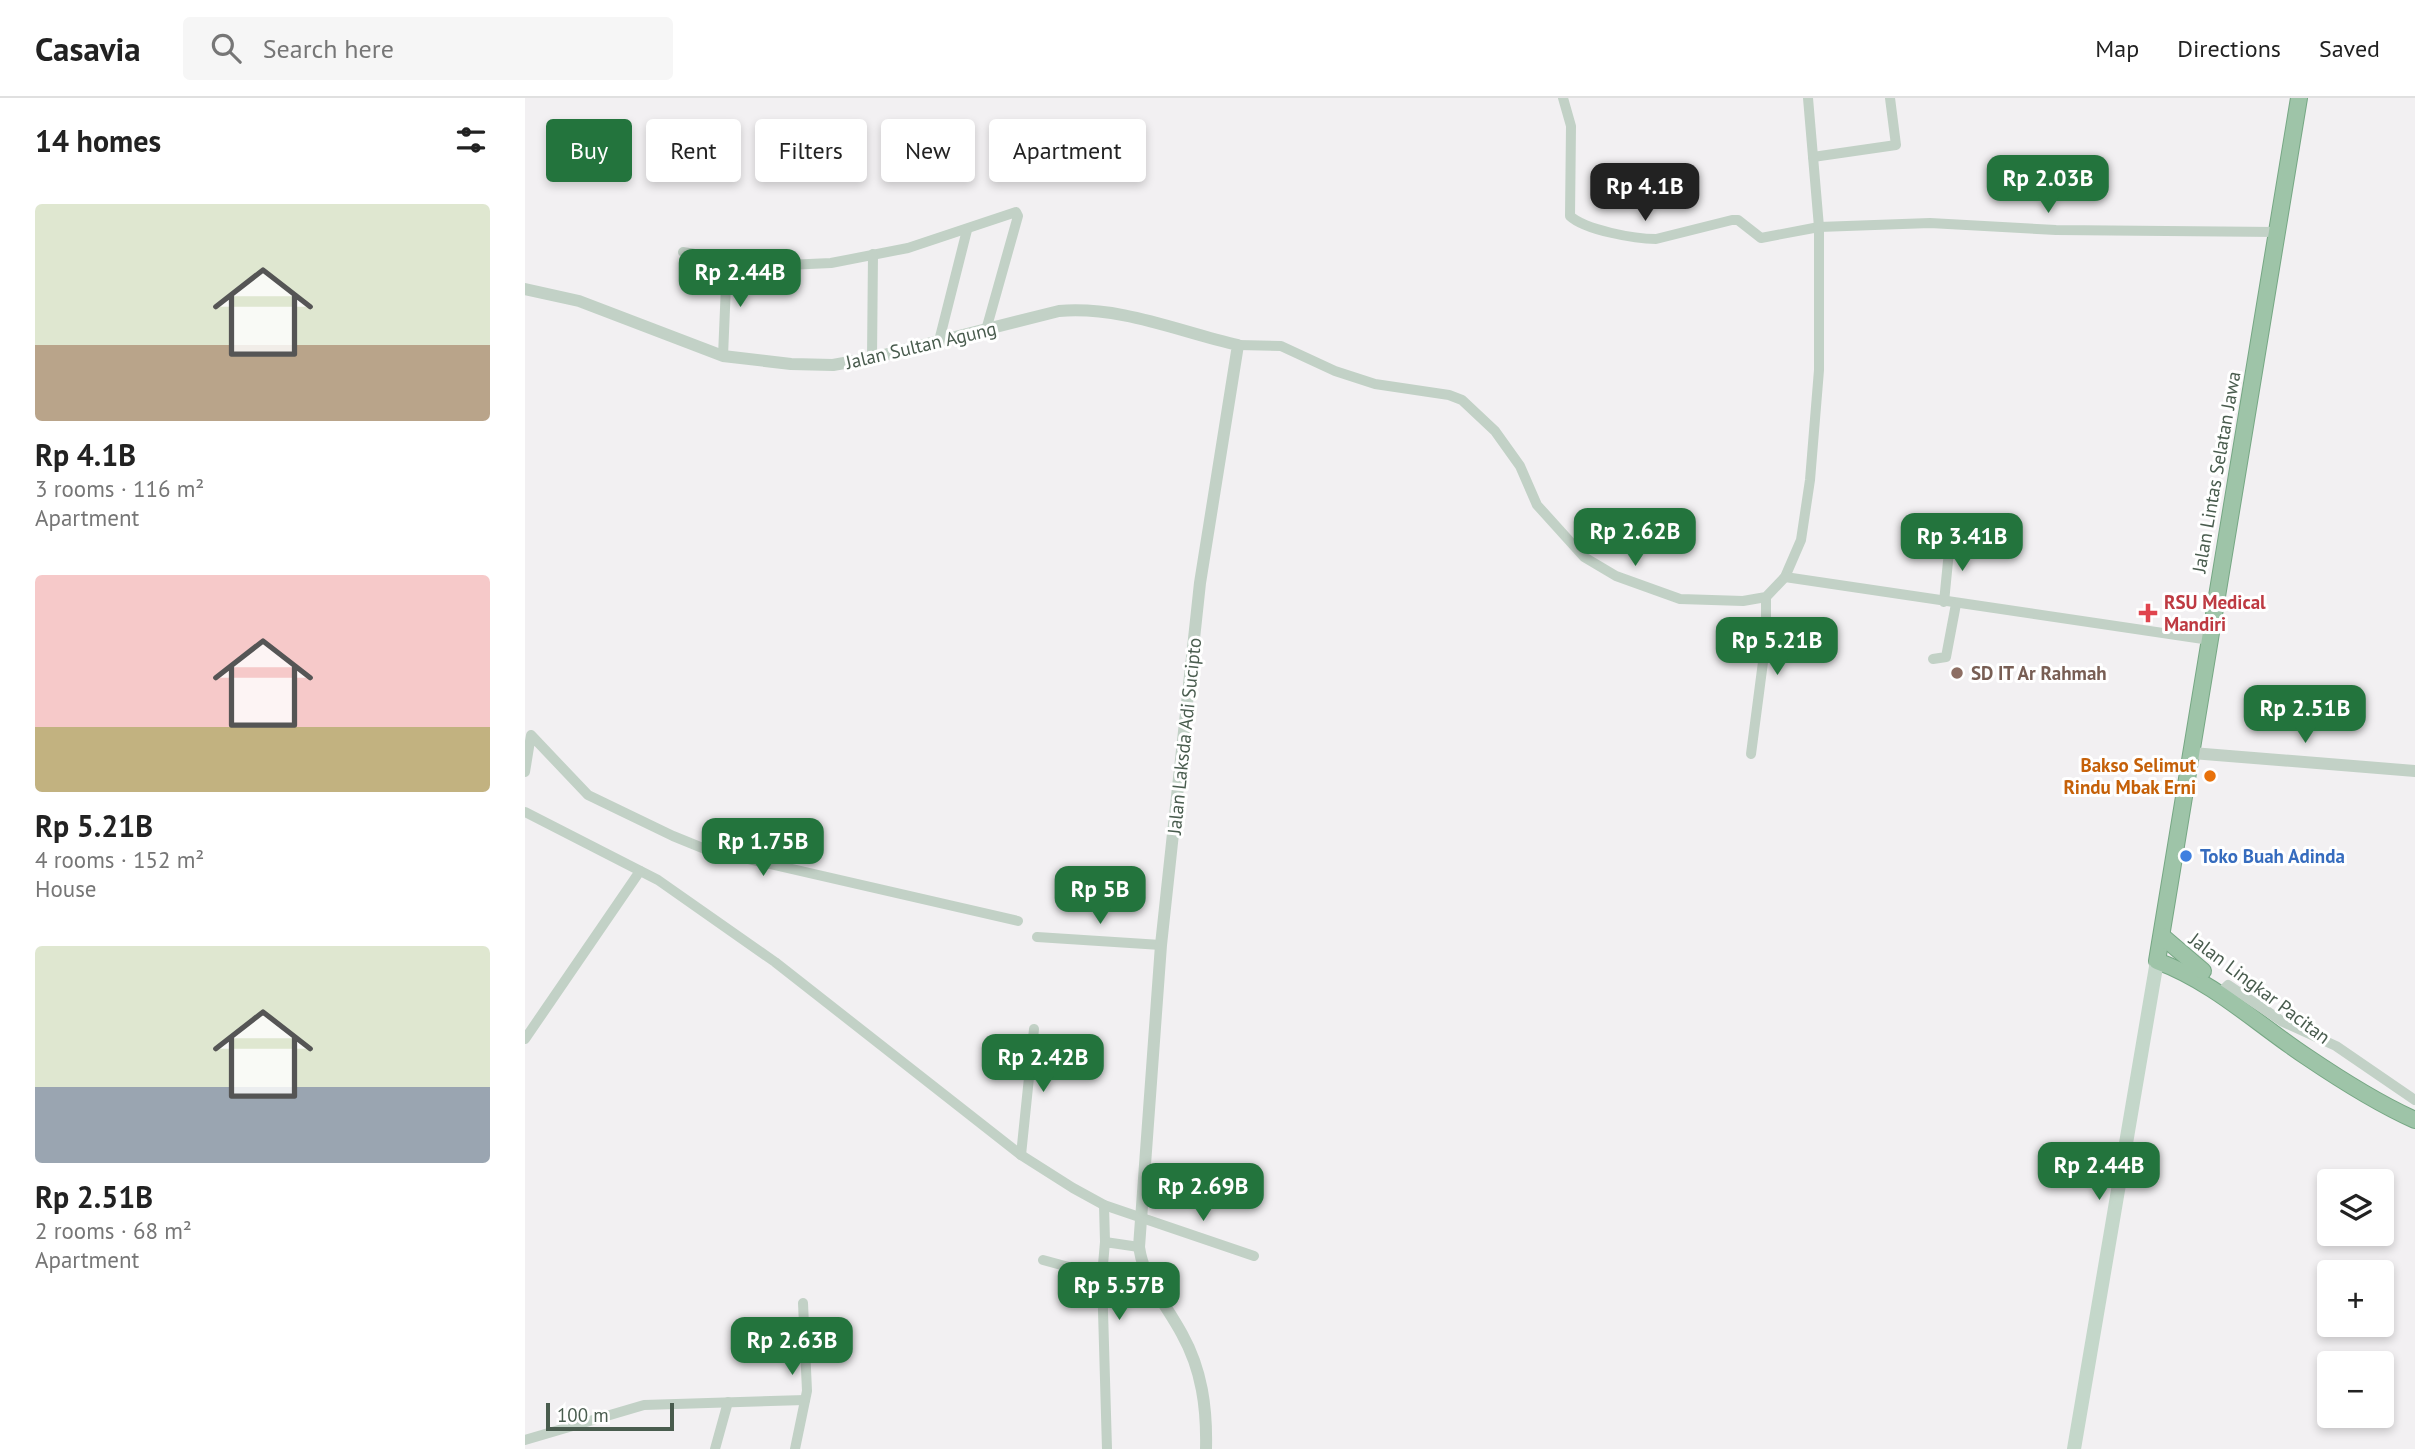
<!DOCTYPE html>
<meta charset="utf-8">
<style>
body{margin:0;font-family:"PT Sans",sans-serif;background:#f6f6f6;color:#222;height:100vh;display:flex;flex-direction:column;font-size:26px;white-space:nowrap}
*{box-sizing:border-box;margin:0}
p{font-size:23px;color:#767676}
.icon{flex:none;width:38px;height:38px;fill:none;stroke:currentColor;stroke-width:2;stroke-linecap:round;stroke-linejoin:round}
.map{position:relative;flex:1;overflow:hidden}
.side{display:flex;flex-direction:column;background:#fff;width:525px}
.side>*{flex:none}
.hud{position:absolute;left:21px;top:21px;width:665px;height:63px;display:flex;gap:14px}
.tools{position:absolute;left:1792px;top:1071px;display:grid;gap:14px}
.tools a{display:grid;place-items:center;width:77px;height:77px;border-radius:7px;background:#fff;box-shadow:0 4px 10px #0003;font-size:35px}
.scale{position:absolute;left:21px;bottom:18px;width:128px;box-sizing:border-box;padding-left:7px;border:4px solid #495c4e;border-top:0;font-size:19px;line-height:24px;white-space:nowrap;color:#495c4e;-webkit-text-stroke:5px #fff;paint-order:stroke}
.price{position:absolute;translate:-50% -60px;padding:0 16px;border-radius:14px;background:#23743d;color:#fff;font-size:23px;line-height:46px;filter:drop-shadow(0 2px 4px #0008)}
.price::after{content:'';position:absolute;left:50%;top:42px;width:21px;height:16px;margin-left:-10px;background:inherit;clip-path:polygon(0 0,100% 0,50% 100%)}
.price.current{background:#222;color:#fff}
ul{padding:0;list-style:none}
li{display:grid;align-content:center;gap:14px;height:371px;padding:0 35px}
li span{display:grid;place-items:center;height:217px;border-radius:7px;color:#555}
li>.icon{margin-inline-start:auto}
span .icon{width:126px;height:126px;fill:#fffc;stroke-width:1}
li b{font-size:30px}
h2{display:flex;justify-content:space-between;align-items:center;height:84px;padding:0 35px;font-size:30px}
.pill{padding:0 24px;border-radius:7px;background:#fff;box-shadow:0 4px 10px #0003;font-size:24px;line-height:63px}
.pill.current{background:#23743d;color:#fff}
header{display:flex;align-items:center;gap:42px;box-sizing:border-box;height:98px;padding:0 35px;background:#fff;border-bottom:2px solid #e0e0e0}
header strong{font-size:33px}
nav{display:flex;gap:38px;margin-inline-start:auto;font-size:24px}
.search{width:490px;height:63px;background:#f6f6f6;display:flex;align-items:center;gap:18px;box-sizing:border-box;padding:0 24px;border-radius:7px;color:#767676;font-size:26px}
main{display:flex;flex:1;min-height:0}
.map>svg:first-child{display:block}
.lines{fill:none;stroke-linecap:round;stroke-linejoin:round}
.trunk-casing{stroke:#76a784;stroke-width:18}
.minor{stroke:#c2d1c6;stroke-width:10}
.tertiary{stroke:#c2d1c6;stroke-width:12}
.secondary{stroke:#c4d7ca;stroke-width:14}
.trunk{stroke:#9ec4a8;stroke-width:16}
.health-dot{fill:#e0444e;stroke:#fff;stroke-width:2.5}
.education-dot{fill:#8d6e63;stroke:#fff;stroke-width:2.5}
.food-dot{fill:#e8710a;stroke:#fff;stroke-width:2.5}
.shop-dot{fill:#3f7fe0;stroke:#fff;stroke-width:2.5}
.labels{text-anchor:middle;stroke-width:6;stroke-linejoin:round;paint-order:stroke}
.street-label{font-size:19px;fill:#495c4e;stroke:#fff}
.health-label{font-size:19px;font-weight:bold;fill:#be3a42;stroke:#fff;text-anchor:start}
.education-label{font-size:19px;font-weight:bold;fill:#785e54;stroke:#fff;text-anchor:start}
.food-label{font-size:19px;font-weight:bold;fill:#c56008;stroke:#fff;text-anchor:end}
.shop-label{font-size:19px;font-weight:bold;fill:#366cbe;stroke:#fff;text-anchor:start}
</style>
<header>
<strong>Casavia</strong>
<div class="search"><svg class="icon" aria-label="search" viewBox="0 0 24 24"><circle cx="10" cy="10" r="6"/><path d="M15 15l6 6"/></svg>Search here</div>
<nav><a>Map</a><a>Directions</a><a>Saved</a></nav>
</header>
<main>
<section class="side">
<h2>14 homes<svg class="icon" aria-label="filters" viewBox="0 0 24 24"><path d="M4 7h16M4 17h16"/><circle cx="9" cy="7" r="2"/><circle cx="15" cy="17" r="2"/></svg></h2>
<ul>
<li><span style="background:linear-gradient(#dfe7d0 65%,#b9a48a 0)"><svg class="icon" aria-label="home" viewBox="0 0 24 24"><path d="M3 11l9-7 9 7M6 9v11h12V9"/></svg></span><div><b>Rp 4.1B</b><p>3 rooms · 116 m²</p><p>Apartment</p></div></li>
<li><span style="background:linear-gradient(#f6c9c9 70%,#c2b280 0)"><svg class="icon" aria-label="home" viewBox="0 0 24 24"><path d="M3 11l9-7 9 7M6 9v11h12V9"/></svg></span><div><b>Rp 5.21B</b><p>4 rooms · 152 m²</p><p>House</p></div></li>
<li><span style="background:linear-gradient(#dfe7d0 65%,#9aa5b1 0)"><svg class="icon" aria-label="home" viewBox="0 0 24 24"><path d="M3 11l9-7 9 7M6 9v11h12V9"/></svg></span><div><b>Rp 2.51B</b><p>2 rooms · 68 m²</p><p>Apartment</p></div></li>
</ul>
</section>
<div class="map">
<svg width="1890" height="1351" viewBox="0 0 1890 1351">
<rect width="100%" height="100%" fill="#f2f0f2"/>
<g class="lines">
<defs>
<g id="trunk">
<path d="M1774,0L1632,863C1689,884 1732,926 1782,959C1816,982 1852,1005 1890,1022"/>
<polyline points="1637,838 1678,873"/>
</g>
</defs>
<use href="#trunk" class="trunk-casing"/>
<g class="minor">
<path d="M1038,0L1046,28L1045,118C1060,132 1110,141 1131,141L1207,122H1213L1236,140L1294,129L1405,125L1531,132L1752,134"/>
<polyline points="1288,59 1371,47 1365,0"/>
<polyline points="158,154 240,168 306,165 383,150 491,114 493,118 461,232"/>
<polyline points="414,243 442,132"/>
<polyline points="713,247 756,248 810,273 850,286 924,297 937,302 970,333 995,368 1012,407 1059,459 1091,478 1155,501 1218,503 1241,499 1260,479 1276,442 1285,382 1294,272 1294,129 1283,0"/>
<polyline points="198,258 202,163"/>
<polyline points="347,260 348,156"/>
<polyline points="1260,479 1685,542"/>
<polyline points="1419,504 1425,443"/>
<polyline points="1408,561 1421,559 1431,506"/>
<polyline points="1226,656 1241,541 1241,499"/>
<polyline points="0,674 6,637 63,697 148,738 180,751 493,823"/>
<polyline points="0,714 133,782 250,864 496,1057 548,1090 579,1107 729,1158"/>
<polyline points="512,839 636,847"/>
<polyline points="1694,896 1703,887 1758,924 1811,948 1890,1002"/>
<polyline points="0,941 115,773"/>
<polyline points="496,1057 509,931"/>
<polyline points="579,1107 580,1144"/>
<polyline points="518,1162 577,1178 582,1351"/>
<polyline points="577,1178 580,1144 614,1149"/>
<polyline points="0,1342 119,1307 280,1302"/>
<polyline points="190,1351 203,1304"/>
<polyline points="270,1351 282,1293 278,1205"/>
</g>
<g class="tertiary">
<path d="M0,191L54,203L198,258L266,266L308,267L347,260L534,213C597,208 652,233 713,247L675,485L636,847L614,1149C619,1183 641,1206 657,1236C677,1272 682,1310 681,1351"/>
<polyline points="1667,655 1890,673"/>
</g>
<polyline class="secondary" points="1549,1351 1632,863"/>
<use href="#trunk" class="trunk"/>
</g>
<path class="health-dot" d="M1619.5 504.5h7v7h7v7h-7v7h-7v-7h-7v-7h7z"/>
<circle class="education-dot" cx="1432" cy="575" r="7"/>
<circle class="food-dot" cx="1685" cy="678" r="7"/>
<circle class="shop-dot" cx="1661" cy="758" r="7"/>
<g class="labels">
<g class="street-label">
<text transform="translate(396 247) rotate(-13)" y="7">Jalan Sultan Agung</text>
<text transform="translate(1691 374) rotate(-80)" y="7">Jalan Lintas Selatan Jawa</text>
<text transform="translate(659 638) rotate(-84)" y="7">Jalan Laksda Adi Sucipto</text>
<text transform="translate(1735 890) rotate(37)" y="7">Jalan Lingkar Pacitan</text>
</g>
<g class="health-label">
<text x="1639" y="511">RSU Medical<tspan x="1639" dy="22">Mandiri</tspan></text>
</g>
<g class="education-label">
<text x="1446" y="582">SD IT Ar Rahmah</text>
</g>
<g class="food-label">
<text x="1671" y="674">Bakso Selimut<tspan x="1671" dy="22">Rindu Mbak Erni</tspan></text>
</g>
<g class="shop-label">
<text x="1675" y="765">Toko Buah Adinda</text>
</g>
</g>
</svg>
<div class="tools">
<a><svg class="icon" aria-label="layers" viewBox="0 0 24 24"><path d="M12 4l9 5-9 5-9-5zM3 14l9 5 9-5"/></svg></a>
<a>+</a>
<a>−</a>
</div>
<div class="scale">100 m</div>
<b class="price" style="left:1523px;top:117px">Rp 2.03B</b>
<b class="price current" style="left:1120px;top:125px">Rp 4.1B</b>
<b class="price" style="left:215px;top:211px">Rp 2.44B</b>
<b class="price" style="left:1110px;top:470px">Rp 2.62B</b>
<b class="price" style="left:1437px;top:475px">Rp 3.41B</b>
<b class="price" style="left:1252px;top:579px">Rp 5.21B</b>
<b class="price" style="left:1780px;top:647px">Rp 2.51B</b>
<b class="price" style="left:238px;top:780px">Rp 1.75B</b>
<b class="price" style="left:575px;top:828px">Rp 5B</b>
<b class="price" style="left:518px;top:996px">Rp 2.42B</b>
<b class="price" style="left:1574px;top:1104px">Rp 2.44B</b>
<b class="price" style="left:678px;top:1125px">Rp 2.69B</b>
<b class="price" style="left:594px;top:1224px">Rp 5.57B</b>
<b class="price" style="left:267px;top:1279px">Rp 2.63B</b>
<div class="hud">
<a class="pill current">Buy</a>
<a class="pill">Rent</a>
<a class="pill">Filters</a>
<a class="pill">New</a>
<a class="pill">Apartment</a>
</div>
</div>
</main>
